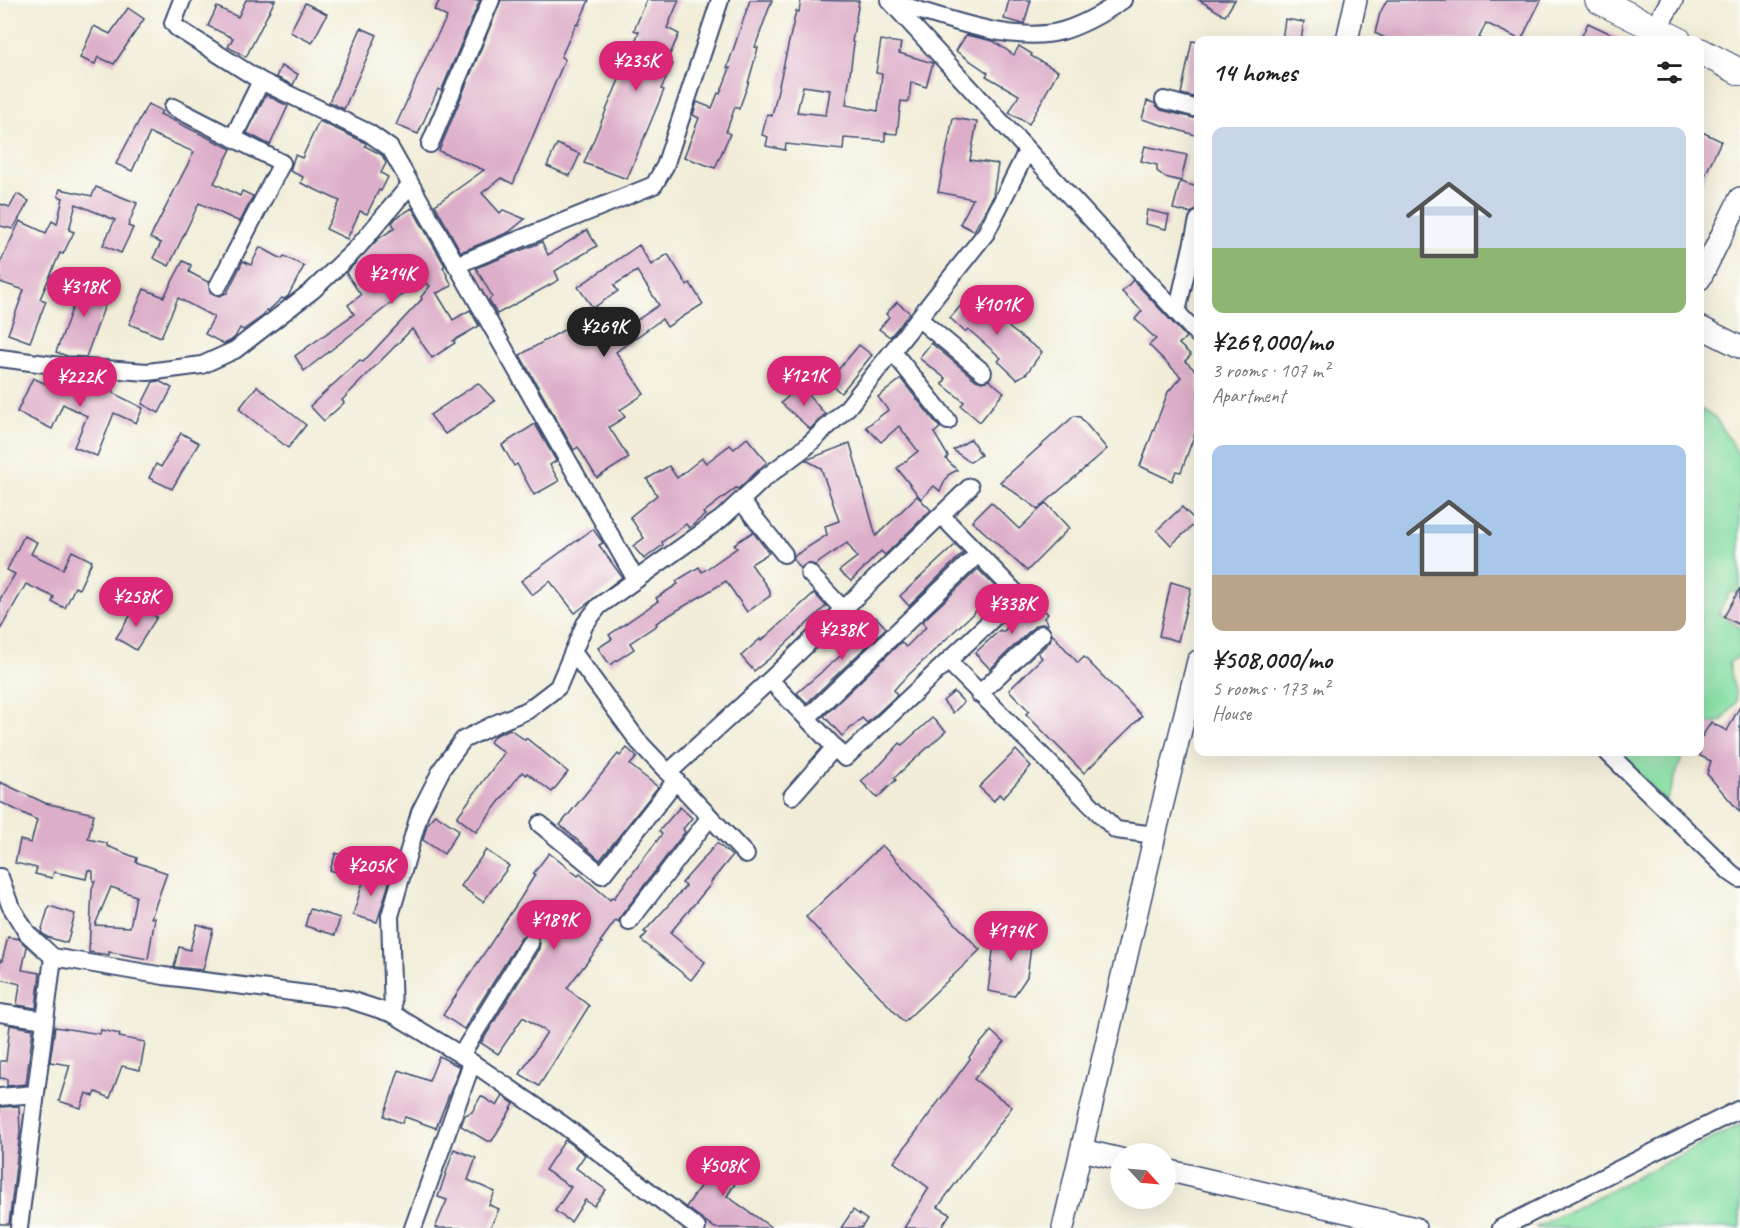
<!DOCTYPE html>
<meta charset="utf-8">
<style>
body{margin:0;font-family:Caveat,sans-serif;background:#f2f2f2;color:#222;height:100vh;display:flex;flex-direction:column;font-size:22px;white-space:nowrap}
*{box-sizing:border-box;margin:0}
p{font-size:20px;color:#767676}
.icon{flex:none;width:33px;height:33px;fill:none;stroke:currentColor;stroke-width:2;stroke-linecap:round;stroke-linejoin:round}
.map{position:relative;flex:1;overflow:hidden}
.panel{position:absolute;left:1194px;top:36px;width:510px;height:720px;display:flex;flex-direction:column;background:#fff;border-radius:12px;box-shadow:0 6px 24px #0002}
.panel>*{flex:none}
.needle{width:39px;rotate:116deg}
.buttons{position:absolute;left:1110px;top:1143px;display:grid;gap:12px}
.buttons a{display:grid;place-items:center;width:66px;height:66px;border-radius:50%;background:#fff;box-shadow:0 6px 24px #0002;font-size:30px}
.price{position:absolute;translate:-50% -51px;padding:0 14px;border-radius:21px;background:#db2777;color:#fff;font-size:20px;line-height:39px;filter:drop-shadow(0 2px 3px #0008)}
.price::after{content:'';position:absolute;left:50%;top:36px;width:18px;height:14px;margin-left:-9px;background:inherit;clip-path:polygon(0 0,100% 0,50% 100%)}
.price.current{background:#222;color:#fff}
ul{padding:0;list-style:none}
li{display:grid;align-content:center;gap:12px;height:318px;padding:0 18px}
li span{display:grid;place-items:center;height:186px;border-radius:12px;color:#555}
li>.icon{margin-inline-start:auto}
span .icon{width:108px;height:108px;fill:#fffc;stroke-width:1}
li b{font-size:26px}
h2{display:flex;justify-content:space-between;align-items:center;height:72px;padding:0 18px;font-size:26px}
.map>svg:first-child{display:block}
.green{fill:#86dfa4;stroke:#508781;stroke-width:1.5}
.building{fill:#ddaec9;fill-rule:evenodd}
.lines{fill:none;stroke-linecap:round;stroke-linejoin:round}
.minor-casing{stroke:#3b4c70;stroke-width:20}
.tertiary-casing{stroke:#3b4c70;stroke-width:24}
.primary-casing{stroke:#3b4c70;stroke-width:28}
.minor{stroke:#fff;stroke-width:16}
.tertiary{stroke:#fff;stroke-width:21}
.primary{stroke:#fff;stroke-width:26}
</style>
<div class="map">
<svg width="1740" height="1228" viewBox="0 0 1740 1228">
<rect width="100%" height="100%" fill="#fdfcf7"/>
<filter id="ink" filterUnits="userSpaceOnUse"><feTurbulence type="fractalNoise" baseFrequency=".0167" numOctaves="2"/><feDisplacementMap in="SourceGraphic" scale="12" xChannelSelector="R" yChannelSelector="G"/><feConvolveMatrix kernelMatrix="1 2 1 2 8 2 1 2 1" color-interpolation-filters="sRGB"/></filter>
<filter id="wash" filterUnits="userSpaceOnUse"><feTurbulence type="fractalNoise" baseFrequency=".008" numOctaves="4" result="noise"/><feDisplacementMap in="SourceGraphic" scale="24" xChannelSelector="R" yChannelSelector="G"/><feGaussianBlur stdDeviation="1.35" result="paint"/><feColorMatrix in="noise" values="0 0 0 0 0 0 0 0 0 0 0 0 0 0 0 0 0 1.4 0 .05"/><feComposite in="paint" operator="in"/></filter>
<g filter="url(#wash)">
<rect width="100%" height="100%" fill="#f1edd8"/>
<g class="green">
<polygon points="1700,409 1715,417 1740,457 1740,593 1730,592 1719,613 1740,628 1740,655 1729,663 1737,701 1722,721 1700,725"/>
<polygon points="1617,752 1684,752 1666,802"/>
<polygon points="1740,1125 1740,1228 1535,1228"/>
</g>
<g id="blocks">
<g class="building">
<polygon points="246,0 275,0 246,57 228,47 233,38 208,26 217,7 238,17"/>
<polygon points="440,0 480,0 441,91 438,89 418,134 396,125 430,49 447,17 434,10"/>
<polygon points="501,0 589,0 578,25 576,24 561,57 565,59 513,184 501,178 482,193 500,213 503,210 525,219 509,232 461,252 435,205 484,170 439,151"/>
<polygon points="647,0 679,0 667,28 679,34 667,61 673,64 661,89 664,90 627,179 584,163 639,32 634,30"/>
<polygon points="750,0 772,0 755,47 758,48 747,87 739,109 735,107 726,132 730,134 715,168 684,157 699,118 693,115 697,102 712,108 718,93 720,94 730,68 727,68"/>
<path d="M801,0L859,1L852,42L854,43L846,105L878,111L882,74L876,73L881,40L901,43L899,53L933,63L926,87L911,82L909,102L901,101L897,134L885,133V141L844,138L843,150L786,144L785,150L766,146L768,137L762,135L767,114L772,116L796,11L799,12ZM803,86L830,90L826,115L797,112Z"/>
<polygon points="1009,0 1031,0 1024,24 1004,19"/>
<polygon points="1199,0 1235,0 1225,16"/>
<polygon points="1387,0 1541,0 1521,40 1486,23 1478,40 1389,40 1375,33 1380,13"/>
<polygon points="305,3 327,14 312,43 290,32"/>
<polygon points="128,8 144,19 114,64 98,57 95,64 80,58 94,26 110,34"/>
<polygon points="1285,19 1304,22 1301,40 1282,40"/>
<polygon points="1588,23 1624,40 1580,40"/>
<polygon points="361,28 377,35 344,109 329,102"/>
<polygon points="966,35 993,41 1014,55 1019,46 1032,54 1031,56 1058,71 1029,124 1009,113 1019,95 986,76 988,73 956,51"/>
<polygon points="1192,41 1198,42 1198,98 1181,94"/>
<polygon points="281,66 298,74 293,85 276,77"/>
<polygon points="266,95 288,106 270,145 247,133"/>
<polygon points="1147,101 1154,103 1161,110 1198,119 1198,136 1142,119"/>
<polygon points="148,104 162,111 160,114 231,149 214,183 240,196 242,191 253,196 240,222 199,203 169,266 153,258 161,243 150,238 194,152 150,133 132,171 116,164"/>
<polygon points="953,118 977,122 970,160 998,164 993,196 974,231 960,224 973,199 938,192"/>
<polygon points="319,121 364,142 366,144 365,146 382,155 386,163 381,173 388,177 381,191 379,190 367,214 360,211 347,239 326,229 340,201 301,183 303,177 290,171 295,155 302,158"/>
<polygon points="1700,131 1721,141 1700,186"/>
<polygon points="557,144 580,154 570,176 547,166"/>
<polygon points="1145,146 1187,155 1181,181 1165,177 1157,171 1157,165 1141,161"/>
<polygon points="1180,182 1198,187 1197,210 1190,213 1173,209"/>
<polygon points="96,187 137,203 128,226 133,228 121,253 103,245 115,220 76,204 69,230 74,232 63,254 60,253 40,299 46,301 30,342 8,334 24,290 0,282 0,263 20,221 46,233 52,221 57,224 63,198 58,196 60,189 92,196"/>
<polygon points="17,194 29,201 13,229 0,226 0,204 10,207"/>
<polygon points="412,208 445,266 443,267 452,286 437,293 436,292 453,320 470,310 479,326 453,341 455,343 432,358 412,329 342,400 344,403 324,421 310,406 360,360 363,362 422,299 421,297 430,286 427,283 415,291 412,287 304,371 295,356 354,314 348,305 361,295 346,273 378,239 395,228 392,223 396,218"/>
<polygon points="1147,210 1169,215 1166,229 1145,224"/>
<polygon points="587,230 597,246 555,271 559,280 497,314 489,300 492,296 476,268 542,242 548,255"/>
<polygon points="639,245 651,265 668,254 687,285 690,283 703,304 667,327 662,319 616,352 644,394 620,410 625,417 609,427 629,458 597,478 578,447 574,450 520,355 600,309 618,333 659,305 637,271 614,285 618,291 593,308 578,287"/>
<polygon points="260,247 282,259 284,256 304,266 288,296 284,299 282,298 268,311 266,310 263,316 243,330 240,328 235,337 230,341 224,344 205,334 214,317 178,298 161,337 129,324 144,289 164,297 183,261 191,265 189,272 208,282 210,292 219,296 227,293 243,261 251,265"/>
<polygon points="85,274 112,286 86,357 67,356 56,352"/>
<polygon points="1133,280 1186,337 1179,344 1191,355 1185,361 1198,373 1198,425 1181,472 1176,471 1172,481 1140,466 1168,392 1181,377 1149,345 1156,339 1135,319 1142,311 1122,292"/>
<polygon points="972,293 1012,330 1042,352 1027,373 1017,379 998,361 1001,358 968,329 965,332 950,318"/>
<polygon points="897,302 910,313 890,337 879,329 889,317 886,314"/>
<polygon points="931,343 976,380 982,382 989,380 1004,392 980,422 961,406 964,402 942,384 946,379 919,358"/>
<polygon points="859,345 872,355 841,393 828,382"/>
<polygon points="73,377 114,380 113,393 143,408 136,423 114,413 97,456 74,447 87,416 63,404 52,429 17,412 33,378 66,393"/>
<polygon points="901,379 940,428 934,433 948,456 946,459 957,470 948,475 940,491 934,486 921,499 897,468 918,451 899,426 881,442 866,427 888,410 878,397"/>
<polygon points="159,381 172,388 159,413 142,404 153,382"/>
<polygon points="478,383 495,401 445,434 430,415"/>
<polygon points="800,385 825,414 810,429 781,403"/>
<polygon points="257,386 306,425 288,448 239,409"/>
<polygon points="1074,416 1080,417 1107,449 1038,509 1000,482"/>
<polygon points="535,424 556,461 550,465 559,481 534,495 517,464 514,466 502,445"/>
<polygon points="181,433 199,443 172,489 149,478 156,464 161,467"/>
<polygon points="747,438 767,462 738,489 736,488 703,513 705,515 689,528 686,524 662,542 663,545 644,559 633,546 644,538 630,517 657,495 647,479 669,466 677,478 702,458 706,463 730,445 734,449"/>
<polygon points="971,439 981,455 970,462 953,450"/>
<polygon points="850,443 876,536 917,496 931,510 885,555 881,551 851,581 839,571 857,557 847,543 815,565 807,563 800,569 793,559 794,556 827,535 825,526 839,521 821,468 806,460"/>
<polygon points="991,502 1019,529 1046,503 1069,528 1027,571 972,521"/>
<polygon points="1182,507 1197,522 1171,545 1157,530"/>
<polygon points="593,529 603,543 599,545 622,577 575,613 550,581 532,595 521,581"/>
<polygon points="753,532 769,553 751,564 770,591 770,596 747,612 726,581 656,623 657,625 630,643 634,649 610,665 598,648 612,639 609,635 658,601 656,598 678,584 676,581 699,567 702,572 737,548 734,544"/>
<polygon points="24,536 37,542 31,554 63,569 72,551 92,561 79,589 75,587 65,608 52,602 54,597 26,584 0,630 0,599 15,574 7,570"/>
<polygon points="955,545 963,553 909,606 900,596"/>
<polygon points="978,569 1002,594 989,606 985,602 900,683 894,690 897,695 867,723 862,718 842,736 824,716 901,642 906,647 926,627 922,622"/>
<polygon points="1171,582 1191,588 1178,641 1159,636"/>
<polygon points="1740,588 1740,625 1724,617"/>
<polygon points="814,593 826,606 775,654 754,671 741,656 760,639 761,641"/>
<polygon points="1034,600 1048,614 1044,618 1048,624 1040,624 1035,626 990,669 975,653 1000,630 1003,632"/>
<polygon points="137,605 157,617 136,650 116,638"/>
<polygon points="876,617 886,628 807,703 797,693 838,658 863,633 862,631"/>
<polygon points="1052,634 1078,663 1084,657 1142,716 1084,773 1026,714 1029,711 1009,690 1042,658 1038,653 1050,641"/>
<polygon points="954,692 964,702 953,713 943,701"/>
<polygon points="1740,706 1740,812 1707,774 1711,761 1700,756 1700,740 1711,722 1727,731"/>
<polygon points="932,718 946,731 894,778 896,780 877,798 861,781 881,764 900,743 902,745"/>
<polygon points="510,729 525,740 526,738 568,772 552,792 527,773 526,775 522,772 476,832 457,817 504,753 490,742 494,736"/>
<polygon points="627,748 637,757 630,765 658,787 600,860 560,825 618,754 620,756"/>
<polygon points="1016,750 1031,766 1003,798 999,794 994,801 979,787"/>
<path d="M0,782L45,803L94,814L88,839L107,843V846L137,858L136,862L167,873L151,918H155L148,959L109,952V955L89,952L92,889L95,881H93V871L88,870L86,879L54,872L52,878L35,874L37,868L15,863L20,840L31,843L37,820L0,802ZM111,887L136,896L130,927L95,925Z"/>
<polygon points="680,807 692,818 683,829 685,832 621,916 618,922 616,920 600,942 602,943 567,988 589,1006 539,1086 520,1074 547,1032 523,1017 498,1054 481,1043 539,949 540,943 536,934 530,933 521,938 464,1029 443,1015 520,899 535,875 533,874 549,853 578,876 580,874 610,900 612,897 614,898 662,834 659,831"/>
<polygon points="435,814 459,830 444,854 423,840 427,825"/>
<polygon points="717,843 732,856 710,883 711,884 670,933 705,962 691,980 641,940 647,933 644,932 686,886 682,883"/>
<polygon points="882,845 980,950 904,1022 806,917"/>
<polygon points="486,850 509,866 483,902 461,886"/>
<polygon points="336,853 360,862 354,879 330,870"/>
<polygon points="366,872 390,880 377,922 353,915"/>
<polygon points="49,906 75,914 67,943 47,937 41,932"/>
<polygon points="310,909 340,918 335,935 305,926"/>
<polygon points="197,924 213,929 203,970 174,967 179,947 190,950"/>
<polygon points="1017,928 1033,932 1027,977 1014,996 988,991 994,943"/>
<polygon points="8,937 19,939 27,947 22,970 40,973 36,1008 17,1005 20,984 0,979 0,960 2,961"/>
<polygon points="10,1025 33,1029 26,1084 7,1086 7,1079 0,1078 0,1061 6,1061"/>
<polygon points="55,1027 100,1034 101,1030 120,1034 119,1037 145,1042 140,1070 122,1066 110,1098 96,1092 94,1096 86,1093 81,1108 59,1101 70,1065 50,1062"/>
<polygon points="991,1031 1004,1043 974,1079 1012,1107 938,1207 950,1214 941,1228 904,1228 929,1188 894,1162 970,1059 969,1057"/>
<polygon points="439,1056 460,1067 436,1128 405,1117 402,1123 384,1116 399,1070 429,1081"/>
<polygon points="481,1096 497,1106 503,1096 514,1104 492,1141 487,1141 461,1126 465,1115 472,1112"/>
<polygon points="19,1106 20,1132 9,1224 0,1224 0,1107"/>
<polygon points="565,1140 585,1155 576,1168 606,1190 594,1206 585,1200 571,1222 555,1211 571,1187 545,1170"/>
<polygon points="726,1148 748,1164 727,1196 772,1228 715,1228 686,1207"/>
<polygon points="454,1149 476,1158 468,1180 495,1192 489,1205 499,1209 490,1228 435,1228 447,1200 438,1197"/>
<polygon points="853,1210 867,1220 861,1228 841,1228"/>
</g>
</g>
</g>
<g filter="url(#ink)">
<use href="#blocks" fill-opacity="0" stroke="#3b4c70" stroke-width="1.5"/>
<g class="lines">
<defs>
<g id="minor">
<polyline points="182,0 173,23 177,28 261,81 369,133 390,148 636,580"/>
<polyline points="889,0 1198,335"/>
<path d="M892,2C940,16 1012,45 1062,31C1083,25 1105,12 1123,0"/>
<polyline points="1164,100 1198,109"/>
<polyline points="173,107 282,163 218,286"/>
<polyline points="233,138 261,81"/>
<polyline points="430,144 491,0"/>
<polyline points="456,265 654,185 665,166 720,0"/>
<polyline points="1177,312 1198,220"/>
<polyline points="919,319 983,372"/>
<polyline points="893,352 948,421"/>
<polyline points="0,358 61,366 148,372 202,365 235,350 313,290 357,248 410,185"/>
<polyline points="741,501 784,554"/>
<polyline points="941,515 1018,595 845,758 770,680 970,487"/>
<polyline points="809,573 843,609"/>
<polyline points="573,652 639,742 746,855"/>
<polyline points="948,661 1116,830 1155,835"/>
<polyline points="979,694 1042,634"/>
<polyline points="807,718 978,554"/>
<polyline points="1607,752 1731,873 1740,879"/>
<polyline points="668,773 770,680"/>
<polyline points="792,796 835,747"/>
<polyline points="540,824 602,875 676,780"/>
<polyline points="0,877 10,905 27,933 53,957 164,976 347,999 393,1014 461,1055 562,1124 697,1228"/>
<polyline points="629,922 710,817"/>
<polyline points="0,1013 45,1020"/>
<polyline points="393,1014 390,916 420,812 443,767 463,740 497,723 528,710 558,687 585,624 599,606 721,519 766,477 806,447 848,407 986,233 1027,151"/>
<polyline points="461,1055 530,943"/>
<polyline points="0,1097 35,1094"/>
<polyline points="19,1228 53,957"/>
<polyline points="413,1228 472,1063"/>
<polyline points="1501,1228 1740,1109"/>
</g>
<g id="tertiary">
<polyline points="1655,29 1672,0"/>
<polyline points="1347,40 1356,0"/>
<polyline points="1700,279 1740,198"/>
<polyline points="1700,327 1740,347"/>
<polyline points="1082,1150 1120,1159"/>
<polyline points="1166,1170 1415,1228"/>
<polyline points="1063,1228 1155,835 1198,661"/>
</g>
<g id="primary">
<polyline points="1598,0 1678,40"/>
<polyline points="1700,51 1740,72"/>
</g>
</defs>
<use href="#minor" class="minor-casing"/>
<use href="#tertiary" class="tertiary-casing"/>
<use href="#primary" class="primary-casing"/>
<use href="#minor" class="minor"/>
<use href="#tertiary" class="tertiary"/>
<use href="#primary" class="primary"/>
</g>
</g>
</svg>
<div class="buttons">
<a><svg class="needle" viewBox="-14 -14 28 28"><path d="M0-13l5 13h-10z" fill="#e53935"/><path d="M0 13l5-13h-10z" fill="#767676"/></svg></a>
</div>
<b class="price" style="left:636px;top:92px">¥235K</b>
<b class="price" style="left:392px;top:305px">¥214K</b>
<b class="price" style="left:84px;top:318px">¥318K</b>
<b class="price" style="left:997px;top:336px">¥101K</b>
<b class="price current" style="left:604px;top:358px">¥269K</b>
<b class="price" style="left:804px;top:407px">¥121K</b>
<b class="price" style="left:80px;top:408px">¥222K</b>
<b class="price" style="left:136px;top:628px">¥258K</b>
<b class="price" style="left:1012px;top:635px">¥338K</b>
<b class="price" style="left:842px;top:661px">¥238K</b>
<b class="price" style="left:371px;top:897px">¥205K</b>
<b class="price" style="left:554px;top:951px">¥189K</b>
<b class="price" style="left:1011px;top:962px">¥174K</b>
<b class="price" style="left:723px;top:1197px">¥508K</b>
<section class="panel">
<h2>14 homes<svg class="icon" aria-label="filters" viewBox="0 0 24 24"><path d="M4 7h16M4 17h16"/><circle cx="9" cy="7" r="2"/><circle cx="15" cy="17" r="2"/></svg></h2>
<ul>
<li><span style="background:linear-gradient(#c9d6e8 65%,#8fb573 0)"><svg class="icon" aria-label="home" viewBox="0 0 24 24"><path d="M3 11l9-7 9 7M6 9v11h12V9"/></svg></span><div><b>¥269,000/mo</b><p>3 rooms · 107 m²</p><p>Apartment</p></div></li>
<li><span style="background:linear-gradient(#a9c7e8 70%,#b9a48a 0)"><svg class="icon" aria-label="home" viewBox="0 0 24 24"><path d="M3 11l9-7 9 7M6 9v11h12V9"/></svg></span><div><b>¥508,000/mo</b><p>5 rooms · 173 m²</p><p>House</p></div></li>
</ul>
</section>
</div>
